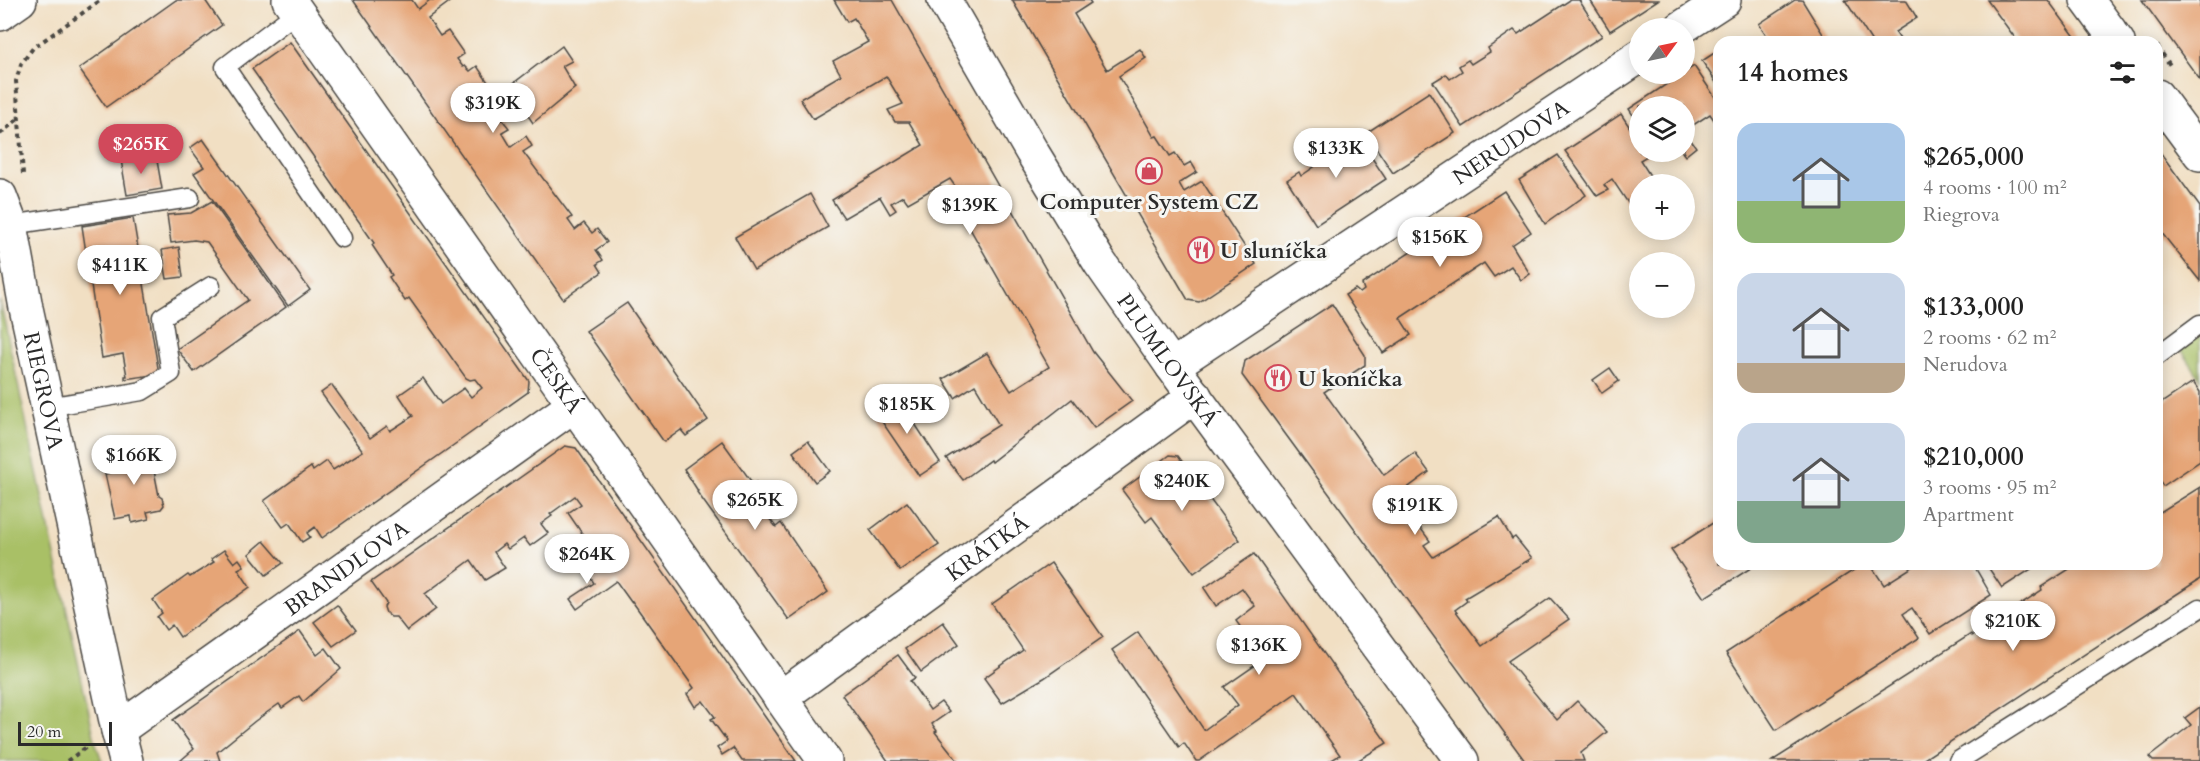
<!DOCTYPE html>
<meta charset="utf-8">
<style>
body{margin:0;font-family:Cardo,serif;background:#f2f2f2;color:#222;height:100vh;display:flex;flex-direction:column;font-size:22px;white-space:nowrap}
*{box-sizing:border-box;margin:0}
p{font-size:20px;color:#767676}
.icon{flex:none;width:33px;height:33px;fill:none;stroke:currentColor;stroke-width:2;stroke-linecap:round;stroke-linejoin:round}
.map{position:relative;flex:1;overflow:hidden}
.panel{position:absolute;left:1713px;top:36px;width:450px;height:534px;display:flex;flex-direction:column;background:#fff;border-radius:18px;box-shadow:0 3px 15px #0003}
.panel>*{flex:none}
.needle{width:39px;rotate:57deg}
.controls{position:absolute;left:1629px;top:18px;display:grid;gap:12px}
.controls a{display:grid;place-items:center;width:66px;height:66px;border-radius:50%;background:#fff;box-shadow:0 3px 15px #0003;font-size:30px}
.scale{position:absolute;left:18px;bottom:15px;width:94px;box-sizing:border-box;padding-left:6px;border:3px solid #2b2b2b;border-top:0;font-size:16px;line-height:21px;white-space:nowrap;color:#2b2b2b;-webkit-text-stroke:4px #f6f6f2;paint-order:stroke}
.price{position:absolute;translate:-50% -51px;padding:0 14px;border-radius:21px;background:#fff;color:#222;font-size:20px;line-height:39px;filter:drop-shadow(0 2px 3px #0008)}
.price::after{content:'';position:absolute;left:50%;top:36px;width:18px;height:14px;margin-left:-9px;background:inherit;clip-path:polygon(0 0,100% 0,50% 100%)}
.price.selected{background:#d1495b;color:#fff}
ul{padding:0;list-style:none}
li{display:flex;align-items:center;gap:18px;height:150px;padding:0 24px}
li span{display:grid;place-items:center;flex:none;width:168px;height:120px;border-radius:18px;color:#555}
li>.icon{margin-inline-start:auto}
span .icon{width:72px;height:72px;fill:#fffc;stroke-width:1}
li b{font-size:26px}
h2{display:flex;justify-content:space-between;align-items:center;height:72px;padding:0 24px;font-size:26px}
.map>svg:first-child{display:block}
.green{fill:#a9c066;stroke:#6a7648;stroke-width:1.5}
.building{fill:#e6a577}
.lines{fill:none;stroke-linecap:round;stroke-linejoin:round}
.service-casing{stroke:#494642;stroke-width:21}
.minor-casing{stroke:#494642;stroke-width:36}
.secondary-casing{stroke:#494642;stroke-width:36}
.path{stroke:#494642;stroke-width:4;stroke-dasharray:4.5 4.5;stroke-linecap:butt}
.service{stroke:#fff;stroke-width:18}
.minor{stroke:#fff;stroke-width:33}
.secondary{stroke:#fff;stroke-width:33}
.labels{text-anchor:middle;stroke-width:6;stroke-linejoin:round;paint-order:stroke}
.street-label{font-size:22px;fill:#2b2b2b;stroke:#f6f6f2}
.poi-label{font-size:22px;font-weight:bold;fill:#2b2b2b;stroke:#f6f6f2;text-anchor:start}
</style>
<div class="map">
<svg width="2200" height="761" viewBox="0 0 2200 761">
<rect width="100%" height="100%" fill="#f6f6f2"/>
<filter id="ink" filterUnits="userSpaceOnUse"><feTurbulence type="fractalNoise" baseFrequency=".0167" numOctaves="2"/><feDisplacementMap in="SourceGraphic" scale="12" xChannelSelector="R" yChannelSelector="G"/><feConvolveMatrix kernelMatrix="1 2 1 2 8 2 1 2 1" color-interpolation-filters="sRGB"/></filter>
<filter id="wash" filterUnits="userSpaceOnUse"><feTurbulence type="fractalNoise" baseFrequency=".008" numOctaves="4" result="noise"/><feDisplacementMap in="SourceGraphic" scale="24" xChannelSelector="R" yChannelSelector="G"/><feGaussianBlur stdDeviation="1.35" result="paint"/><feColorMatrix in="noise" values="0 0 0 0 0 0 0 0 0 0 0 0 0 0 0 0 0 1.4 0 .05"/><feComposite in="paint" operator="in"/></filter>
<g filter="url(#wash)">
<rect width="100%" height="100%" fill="#f1dfc3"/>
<g class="green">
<polygon points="0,301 95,741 102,761 0,761"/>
<polygon points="2200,316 2200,378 2172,336"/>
</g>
<g id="blocks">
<g class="building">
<polygon points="176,0 205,0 222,25 106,107 79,69"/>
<polygon points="353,0 412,0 418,9 430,0 452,0 428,18 440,36 448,31 464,54 457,59 463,67 465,66 470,71 477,66 494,91 487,96 497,109 508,100 502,92 562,46 572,61 562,66 575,88 533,123 527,114 521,118 512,109 501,118 509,128 502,132 511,147 526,136 532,146 523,152 572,217 568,220 575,230 584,223 592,233 597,229 607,242 596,250 603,260 597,264 602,272 563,299"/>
<polygon points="834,0 892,0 1093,352 1132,401 1094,428 1072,399 991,462 990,460 963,480 946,458 999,425 975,385 955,398 943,379 987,353 1011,391 1049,367 956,204 964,199 950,179 908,203 903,196 891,203 896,210 890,214 880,197 844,218 832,200 923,145 909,122 895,122 888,110 903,104 886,76 813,119 800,99 841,75 833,61 868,42 854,18 847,22"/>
<polygon points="1012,0 1089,0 1091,3 1074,14 1107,70 1140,49 1146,58 1119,76 1154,137 1157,136 1170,156 1175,153 1184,166 1191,162 1197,172 1179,183 1184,192 1202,181 1256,264 1199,302 1188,300"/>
<polygon points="1570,0 1579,0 1602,36 1463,127 1433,82 1446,74 1450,79 1462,71 1459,66 1468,60 1471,64 1490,52 1488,48 1514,30 1518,34"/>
<polygon points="1590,0 1658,0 1610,31"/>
<polygon points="1795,0 1802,0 1826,39 1822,42 1771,42 1759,24"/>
<polygon points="1845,0 1906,0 1917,18 1895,32 1902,42 1872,42"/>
<polygon points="1987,0 2048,0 2079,42 2018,42"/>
<polygon points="2142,0 2198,0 2200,3 2200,80"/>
<polygon points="290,42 529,381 528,392 465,437 322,538 315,527 307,533 310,537 302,542 289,523 283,527 264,501 311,467 313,471 327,461 333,470 363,451 321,393 332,385 370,438 387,426 390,431 413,416 399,395 423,378 441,404 464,388 471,397 482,388 475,379 470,380 466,378 409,298 405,301 389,277 392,275 372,245 374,243 252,69"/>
<polygon points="1719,50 1719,87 1702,61"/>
<polygon points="1694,66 1719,103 1719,127 1710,114 1684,131 1684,106 1640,106 1640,126 1629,109"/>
<polygon points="1429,92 1455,133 1393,173 1366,133"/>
<polygon points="1621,114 1640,143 1640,152 1645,152 1647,156 1640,160 1651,177 1640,184 1640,203 1632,209 1612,179 1604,185 1608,190 1597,196 1565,151"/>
<polygon points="1684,131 1696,147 1685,156 1682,152 1684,152"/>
<polygon points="1356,134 1386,179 1316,225 1287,180 1299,172 1301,176 1314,167 1306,156 1316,149 1314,146 1324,140 1334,155 1348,146 1345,141"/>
<polygon points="203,139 310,290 288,306 194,173 204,167 190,148"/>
<polygon points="2157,148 2200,207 2200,281 2157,227"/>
<polygon points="156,155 162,189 127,195 121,160"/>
<polygon points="1558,155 1586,195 1545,224 1519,180"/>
<polygon points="1504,191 1531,232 1512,245 1530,274 1521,280 1511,266 1494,277 1484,263 1400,318 1411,335 1383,353 1345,295 1355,289 1360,293 1364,290 1362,284"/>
<polygon points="810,194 828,227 754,270 735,237"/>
<polygon points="212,201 286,307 194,372 177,349 248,300 207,242 194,240 171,243 167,215 191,213"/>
<polygon points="133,218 159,374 125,379 125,376 127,376 123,354 102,358 82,226"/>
<polygon points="179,247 183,277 167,279 162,250"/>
<polygon points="627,303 708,420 686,436 681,430 664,442 586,331"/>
<polygon points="1332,304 1365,355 1365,365 1324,392 1384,475 1415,453 1429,472 1402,492 1411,505 1401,511 1411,526 1416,522 1430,541 1424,545 1433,557 1499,517 1512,539 1515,537 1532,558 1465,598 1467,601 1455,610 1482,646 1550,598 1569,619 1508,661 1557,720 1577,701 1607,732 1581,753 1584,761 1525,761 1242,375 1245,361"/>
<polygon points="1610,368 1619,381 1602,393 1593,380"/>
<polygon points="2193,382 2200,392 2200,461 2163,486 2157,477 2157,406"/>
<polygon points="896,395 940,462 919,476 874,410"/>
<polygon points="722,441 753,484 756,482 763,493 760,495 773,513 768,517 776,527 781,523 828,592 789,620 697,492 698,491 684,469"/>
<polygon points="808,441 830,471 815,482 793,452"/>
<polygon points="149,445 159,496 162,498 164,505 161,509 147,512 149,519 132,523 131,516 115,519 105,474 122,470 118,452"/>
<polygon points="565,446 576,448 796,761 742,761 733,748 722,755 717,748 727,741 711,719 715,717 703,701 695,707 687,694 694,688 632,601 631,602 616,581 577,609 570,599 594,583 588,574 603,564 568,513 581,504 575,496 550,514 552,516 541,524 548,533 530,546 524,538 508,549 504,544 494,552 505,568 485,580 471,560 425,594 436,609 407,631 396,617 391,617 386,613 384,607 386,603 371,582"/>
<polygon points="1170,455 1178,456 1240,540 1194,573 1152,517 1146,522 1122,490"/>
<polygon points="2200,487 2200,579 1921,761 1772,761 1971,634 1972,636 2042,590 2041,587 2077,564 2157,564 2157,514"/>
<polygon points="907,502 939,545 900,571 870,530"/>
<polygon points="1719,519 1719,564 1757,564 1704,598 1671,550"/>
<polygon points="264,541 283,563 266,575 249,554"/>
<polygon points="224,550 234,563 239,559 244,566 238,569 250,587 180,637 172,625 166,630 157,617 162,613 153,600 188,575 190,577 214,562 211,559"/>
<polygon points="1254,554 1387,743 1357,761 1330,761 1340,755 1296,693 1199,761 1196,761 1184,743 1179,747 1112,650 1138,632 1204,730 1238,705 1224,687 1283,646 1273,632 1235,659 1233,657 1252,643 1236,621 1255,606 1242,588 1216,606 1204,588"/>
<polygon points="1051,563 1103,637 1044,678 1002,703 984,678 1023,650 992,604"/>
<polygon points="1863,564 1870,564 1884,585 1917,564 1985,564 1976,569 1991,595 1930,634 1912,608 1903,614 1919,638 1776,730 1726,653"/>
<polygon points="1986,564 2039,564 2002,588"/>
<polygon points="337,605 356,630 333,646 314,622"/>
<polygon points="943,622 959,644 921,672 905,649"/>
<polygon points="300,631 317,655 326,648 341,669 303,702 299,696 282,708 279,704 255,721 217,752 220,761 180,761 194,749 173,720"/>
<polygon points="898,655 915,678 910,681 930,710 941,702 949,712 932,724 937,731 935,732 958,761 888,761 842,695"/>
<polygon points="2200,707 2200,761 2153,761 2149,757 2191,725 2185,718"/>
</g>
</g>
</g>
<g filter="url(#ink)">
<use href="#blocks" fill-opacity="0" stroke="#494642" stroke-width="1.5"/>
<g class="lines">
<defs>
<g id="service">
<polyline points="297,12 225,67 342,238"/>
<polyline points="11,225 190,198"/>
<polyline points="2157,356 2200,324"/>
<polyline points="47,407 142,391 171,373 162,317 211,286"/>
<polyline points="1958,761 2200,608"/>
</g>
<g id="minor">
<path id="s1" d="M289,0L825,761"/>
<polyline points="2087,0 2118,42"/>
<polyline points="0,14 20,0"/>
<polyline points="1681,28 1724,0"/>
<polyline points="2157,96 2200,154"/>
<path id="s2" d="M0,196L11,225L26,308L118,730L126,761"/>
<path id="s3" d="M1172,366L1640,56"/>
<path id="s4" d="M780,698L1195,396"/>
<path id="s5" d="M118,730L574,405"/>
</g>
<g id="secondary">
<path id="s6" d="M944,0L1032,152L1100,263L1172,366L1462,761"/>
</g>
</defs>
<use href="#service" class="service-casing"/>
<use href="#minor" class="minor-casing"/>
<use href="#secondary" class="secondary-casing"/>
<g class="path">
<polyline points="2157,46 2172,68"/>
<polyline points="0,134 18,119"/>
<polyline points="23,174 16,81 21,64 33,48 101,0"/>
<polyline points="67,761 88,746"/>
</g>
<use href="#service" class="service"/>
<use href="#minor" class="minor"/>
<use href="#secondary" class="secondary"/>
</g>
</g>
<defs>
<symbol id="shop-ring" viewBox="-11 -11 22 22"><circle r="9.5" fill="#f6f6f2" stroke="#d1495b" stroke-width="1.5"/><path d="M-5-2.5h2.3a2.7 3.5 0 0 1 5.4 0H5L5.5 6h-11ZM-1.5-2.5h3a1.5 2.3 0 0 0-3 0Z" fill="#d1495b"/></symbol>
<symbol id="restaurant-ring" viewBox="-11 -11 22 22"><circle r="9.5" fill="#f6f6f2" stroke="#d1495b" stroke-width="1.5"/><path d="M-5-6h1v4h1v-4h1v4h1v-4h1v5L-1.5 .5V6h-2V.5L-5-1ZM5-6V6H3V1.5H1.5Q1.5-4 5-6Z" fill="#d1495b"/></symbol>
</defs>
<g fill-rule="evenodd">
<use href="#shop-ring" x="1134" y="156" width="30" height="30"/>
<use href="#restaurant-ring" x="1186" y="235" width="30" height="30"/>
<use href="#restaurant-ring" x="1263" y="363" width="30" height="30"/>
</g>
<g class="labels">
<g class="street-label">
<text dy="8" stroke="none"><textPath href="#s3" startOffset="406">NERUDOVA</textPath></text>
<text dy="8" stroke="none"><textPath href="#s6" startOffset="424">PLUMLOVSKÁ</textPath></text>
<text dy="8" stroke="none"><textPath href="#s1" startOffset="465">ČESKÁ</textPath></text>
<text dy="8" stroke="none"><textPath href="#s2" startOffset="200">RIEGROVA</textPath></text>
<text dy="8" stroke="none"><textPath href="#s4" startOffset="256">KRÁTKÁ</textPath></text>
<text dy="8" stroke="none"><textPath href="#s5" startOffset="280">BRANDLOVA</textPath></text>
</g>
<g class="poi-label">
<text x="1149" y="209" text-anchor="middle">Computer System CZ</text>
<text x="1220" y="258">U sluníčka</text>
<text x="1298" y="386">U koníčka</text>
</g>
</g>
</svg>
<div class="controls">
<a><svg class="needle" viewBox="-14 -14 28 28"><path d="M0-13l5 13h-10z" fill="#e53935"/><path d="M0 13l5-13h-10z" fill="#767676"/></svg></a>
<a><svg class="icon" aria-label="layers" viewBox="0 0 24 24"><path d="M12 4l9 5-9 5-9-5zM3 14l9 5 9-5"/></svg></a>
<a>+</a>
<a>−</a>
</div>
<div class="scale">20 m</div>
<b class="price" style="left:493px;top:134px">$319K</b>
<b class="price selected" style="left:141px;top:175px">$265K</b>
<b class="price" style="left:1336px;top:179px">$133K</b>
<b class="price" style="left:970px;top:236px">$139K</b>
<b class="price" style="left:1440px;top:268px">$156K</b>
<b class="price" style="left:120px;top:296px">$411K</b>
<b class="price" style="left:907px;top:435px">$185K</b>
<b class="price" style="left:134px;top:486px">$166K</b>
<b class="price" style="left:1182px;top:512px">$240K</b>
<b class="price" style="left:755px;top:531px">$265K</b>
<b class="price" style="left:1415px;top:536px">$191K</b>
<b class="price" style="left:587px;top:585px">$264K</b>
<b class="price" style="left:2013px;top:652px">$210K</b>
<b class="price" style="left:1259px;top:676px">$136K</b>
<section class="panel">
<h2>14 homes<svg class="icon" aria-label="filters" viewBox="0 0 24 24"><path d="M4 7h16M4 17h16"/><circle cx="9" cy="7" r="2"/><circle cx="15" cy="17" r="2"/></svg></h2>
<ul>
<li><span style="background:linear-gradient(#a9c7e8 65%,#8fb573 0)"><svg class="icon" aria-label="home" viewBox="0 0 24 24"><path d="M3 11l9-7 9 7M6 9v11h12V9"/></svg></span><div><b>$265,000</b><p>4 rooms · 100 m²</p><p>Riegrova</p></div></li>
<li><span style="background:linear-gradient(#c9d6e8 75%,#b9a48a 0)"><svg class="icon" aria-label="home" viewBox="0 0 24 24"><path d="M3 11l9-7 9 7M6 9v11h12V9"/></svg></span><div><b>$133,000</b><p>2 rooms · 62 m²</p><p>Nerudova</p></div></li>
<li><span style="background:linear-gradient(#c9d6e8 65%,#7fa58c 0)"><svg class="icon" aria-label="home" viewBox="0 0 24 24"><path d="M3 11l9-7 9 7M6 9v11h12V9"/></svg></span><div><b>$210,000</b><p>3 rooms · 95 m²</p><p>Apartment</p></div></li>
</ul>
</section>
</div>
